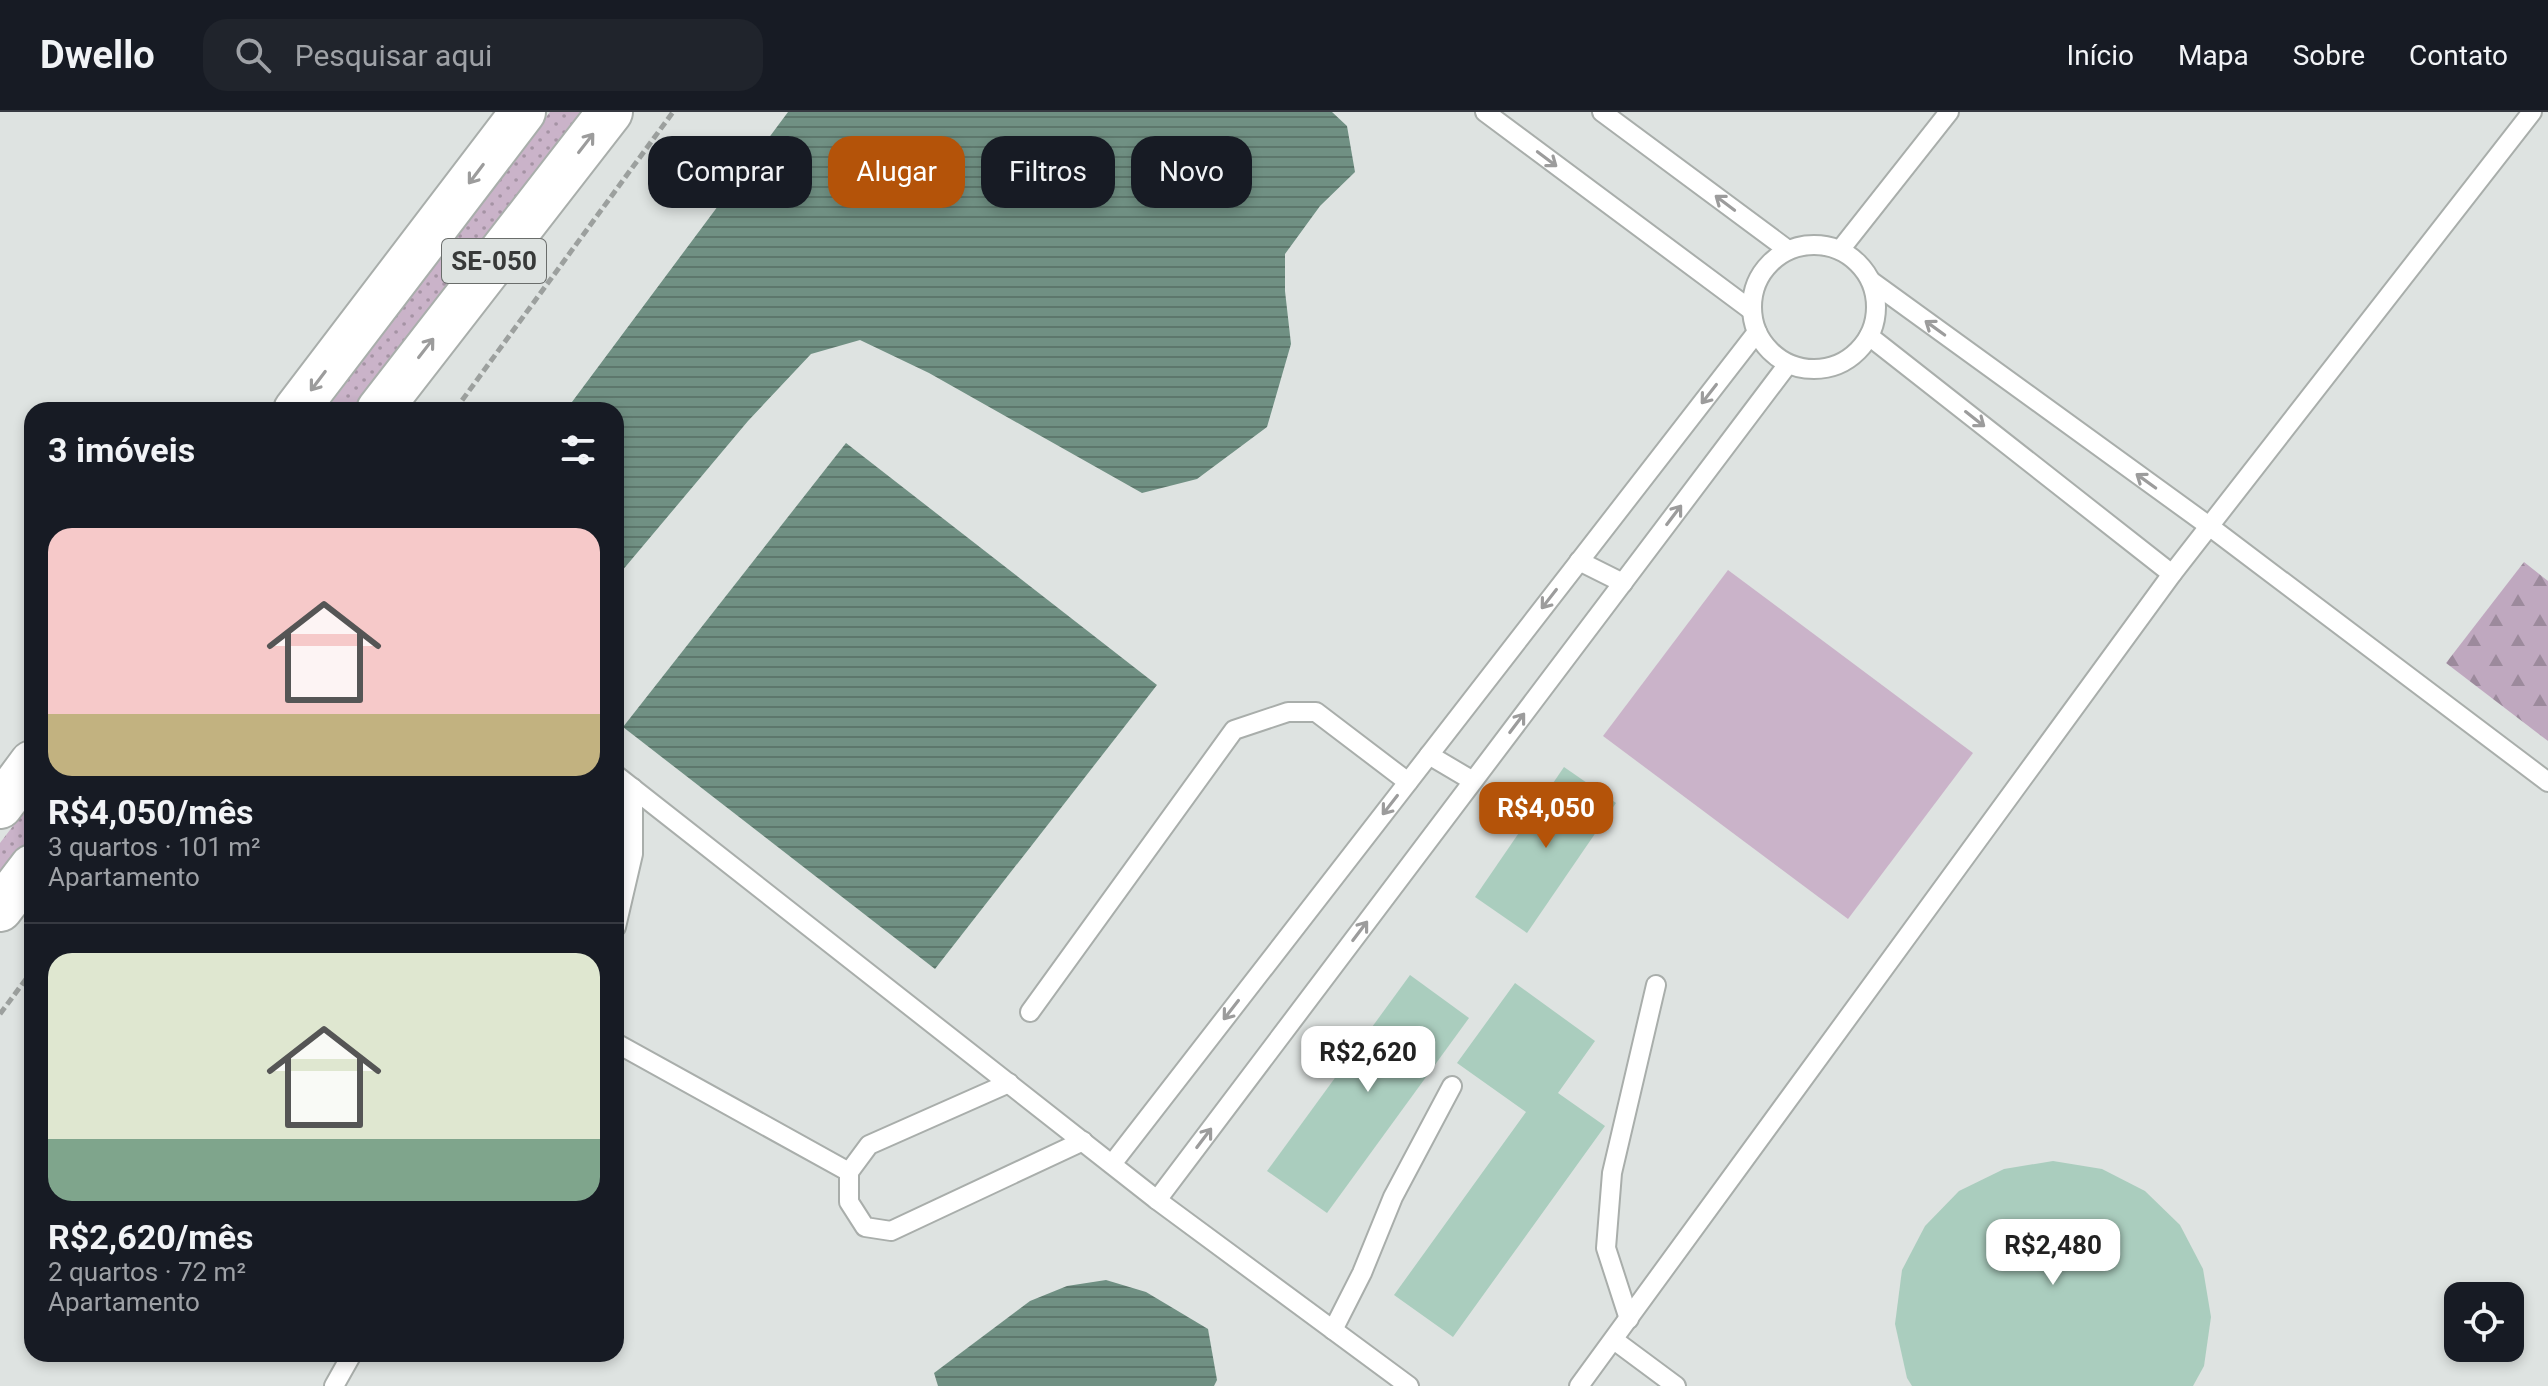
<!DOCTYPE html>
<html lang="pt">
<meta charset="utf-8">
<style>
body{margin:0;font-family:Roboto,sans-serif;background:#20242c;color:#f1f3f6;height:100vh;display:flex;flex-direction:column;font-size:30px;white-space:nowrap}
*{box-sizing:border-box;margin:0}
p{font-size:26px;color:#9ea1a6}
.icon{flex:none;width:44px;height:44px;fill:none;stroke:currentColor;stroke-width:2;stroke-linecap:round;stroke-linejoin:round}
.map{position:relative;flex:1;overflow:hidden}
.sheet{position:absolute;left:24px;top:290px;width:600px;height:960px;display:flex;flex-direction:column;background:#171b24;border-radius:24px;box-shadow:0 4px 12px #0003}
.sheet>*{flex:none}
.top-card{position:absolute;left:648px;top:24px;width:760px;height:72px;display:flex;gap:16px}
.tools{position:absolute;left:2444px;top:1170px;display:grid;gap:16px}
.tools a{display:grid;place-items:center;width:80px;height:80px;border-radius:16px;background:#171b24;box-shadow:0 4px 12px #0003;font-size:40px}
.price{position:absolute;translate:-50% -68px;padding:0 18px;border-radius:16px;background:#fff;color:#222;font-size:26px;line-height:52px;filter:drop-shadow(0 2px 4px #0008)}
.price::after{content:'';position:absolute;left:50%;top:48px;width:24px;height:18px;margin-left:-12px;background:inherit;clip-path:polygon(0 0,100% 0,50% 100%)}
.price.active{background:#b45309;color:#fff}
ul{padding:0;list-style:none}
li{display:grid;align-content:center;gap:16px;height:424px;padding:0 24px}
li+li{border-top:2px solid #363941}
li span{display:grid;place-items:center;height:248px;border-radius:24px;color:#555}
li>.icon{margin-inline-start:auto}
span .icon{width:144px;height:144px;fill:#fffc;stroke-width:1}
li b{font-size:34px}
h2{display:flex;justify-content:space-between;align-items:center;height:96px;padding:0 24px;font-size:34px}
.tag{padding:0 28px;border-radius:24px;background:#171b24;box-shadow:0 4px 12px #0003;font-size:28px;line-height:72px}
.tag.active{background:#b45309;color:#fff}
header{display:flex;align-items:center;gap:48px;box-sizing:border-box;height:112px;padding:0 40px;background:#171b24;border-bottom:2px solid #363941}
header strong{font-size:38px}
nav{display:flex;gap:44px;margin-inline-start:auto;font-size:28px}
.search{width:560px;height:72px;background:#20242c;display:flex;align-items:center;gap:20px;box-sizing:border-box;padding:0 28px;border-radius:24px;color:#9ea1a6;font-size:30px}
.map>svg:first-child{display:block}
.grass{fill:url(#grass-dots)}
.forest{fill:url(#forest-firs)}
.park{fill:#cab3c9}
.water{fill:url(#water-rules)}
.building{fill:#aacdbe}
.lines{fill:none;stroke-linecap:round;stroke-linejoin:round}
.lane-casing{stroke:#a9aeab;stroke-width:22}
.primary-casing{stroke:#a9aeab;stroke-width:48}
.path{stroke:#9ca09e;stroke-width:5;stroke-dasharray:8 4;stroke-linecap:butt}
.lane{stroke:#fff;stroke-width:18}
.primary{stroke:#fff;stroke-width:44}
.oneway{stroke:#9c9c9c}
.labels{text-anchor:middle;stroke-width:6;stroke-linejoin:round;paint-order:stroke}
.shield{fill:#dee3e1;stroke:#6a6d6b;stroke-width:2}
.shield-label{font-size:26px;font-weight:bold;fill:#383a39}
</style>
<header>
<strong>Dwello</strong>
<div class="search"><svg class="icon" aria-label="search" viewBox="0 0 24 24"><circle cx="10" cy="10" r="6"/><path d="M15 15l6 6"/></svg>Pesquisar aqui</div>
<nav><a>Início</a><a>Mapa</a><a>Sobre</a><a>Contato</a></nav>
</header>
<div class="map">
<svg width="2548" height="1274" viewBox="0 0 2548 1274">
<defs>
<pattern id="grass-dots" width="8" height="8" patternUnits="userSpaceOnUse" patternTransform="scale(2)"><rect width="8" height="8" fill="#cab3c9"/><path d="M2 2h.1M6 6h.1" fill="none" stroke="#a593a4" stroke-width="1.8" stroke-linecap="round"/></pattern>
<pattern id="forest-firs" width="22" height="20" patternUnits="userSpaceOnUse" patternTransform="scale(2)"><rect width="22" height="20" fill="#bfa8bf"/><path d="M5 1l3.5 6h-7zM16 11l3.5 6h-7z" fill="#9c8a9c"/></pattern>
<pattern id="water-rules" width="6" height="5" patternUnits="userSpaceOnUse" patternTransform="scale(2)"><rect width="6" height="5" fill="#709083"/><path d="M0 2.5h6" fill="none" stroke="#5d776c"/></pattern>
</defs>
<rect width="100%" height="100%" fill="#dee3e1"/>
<g class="grass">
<polygon points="550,0 591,0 366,298 326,298"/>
<polygon points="32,689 32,739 0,782 0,731"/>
</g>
<polygon class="forest" points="2524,450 2548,469 2548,629 2446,551"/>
<polygon class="park" points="1728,458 1973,641 1848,807 1603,624"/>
<g class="water">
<polygon points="788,0 1332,0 1347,14 1355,60 1320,94 1285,142 1285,179 1291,232 1267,315 1197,367 1142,381 929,261 860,228 811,242 748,309 616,466 616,298 566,298"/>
<polygon points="846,331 1157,573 935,857 623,615"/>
<polygon points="1106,1168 1146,1180 1208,1217 1217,1268 1214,1274 938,1274 934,1261 1030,1189 1067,1174"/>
</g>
<g class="building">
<polygon points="1564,655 1616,691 1527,821 1475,785"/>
<polygon points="1410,863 1469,906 1327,1101 1267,1059"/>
<polygon points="1515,871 1595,929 1558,981 1605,1014 1453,1225 1394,1183 1526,1000 1457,951"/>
<polygon points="2053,1049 2102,1057 2145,1079 2180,1113 2203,1157 2211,1205 2204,1254 2193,1274 1912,1274 1907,1266 1895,1212 1902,1158 1925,1114 1959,1079 2004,1057"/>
</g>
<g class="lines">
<defs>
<g id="lane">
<polyline points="1485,0 1751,198"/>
<polyline points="1602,0 1788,138"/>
<circle cx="1814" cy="195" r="62"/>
<polyline points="1840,138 1949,0"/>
<polyline points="1871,169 2209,414 2548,670"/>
<polyline points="1869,224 2172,462"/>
<polyline points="1579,449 1623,471"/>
<polyline points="1429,643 1473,669"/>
<polyline points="616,663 1157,1088 1409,1274"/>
<polyline points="616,815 633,742 633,676"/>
<polyline points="1030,900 1234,618 1288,600 1316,600 1408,670"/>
<polyline points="616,931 849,1060"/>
<polyline points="1009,971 869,1033 849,1060 849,1090 865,1115 891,1119 1083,1029"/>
<polyline points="1112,1052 1757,220"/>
<polyline points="1157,1088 1788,252"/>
<polyline points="1629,1207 1606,1136 1612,1061 1656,873"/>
<polyline points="1333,1218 1362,1161 1393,1085 1452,974"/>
<polyline points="1614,1228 1676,1274"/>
<polyline points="334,1274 352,1242"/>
<polyline points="1579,1274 2172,462 2532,0"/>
</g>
<g id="primary">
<polyline points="296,298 523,0"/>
<polyline points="379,298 610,0"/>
<polyline points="0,694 32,651"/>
<polyline points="0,797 32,755"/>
</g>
</defs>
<use href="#lane" class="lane-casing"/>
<use href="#primary" class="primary-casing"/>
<g class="path">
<polyline points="455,298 673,0"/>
<polyline points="0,902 32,859"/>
</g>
<use href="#lane" class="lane"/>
<use href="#primary" class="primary"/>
</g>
<defs><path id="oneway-shaft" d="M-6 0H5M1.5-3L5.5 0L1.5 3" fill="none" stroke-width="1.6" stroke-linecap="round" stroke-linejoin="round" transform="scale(2)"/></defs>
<g class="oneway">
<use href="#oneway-shaft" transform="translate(586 31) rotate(-52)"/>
<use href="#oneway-shaft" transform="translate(1547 47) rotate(37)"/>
<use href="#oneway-shaft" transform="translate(476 62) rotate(127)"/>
<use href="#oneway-shaft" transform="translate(1725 91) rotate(-143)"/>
<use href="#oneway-shaft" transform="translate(1935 216) rotate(-144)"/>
<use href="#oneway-shaft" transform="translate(426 236) rotate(-52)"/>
<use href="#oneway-shaft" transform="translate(318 269) rotate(127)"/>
<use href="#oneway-shaft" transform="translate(1709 282) rotate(128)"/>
<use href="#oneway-shaft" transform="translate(1975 307) rotate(38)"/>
<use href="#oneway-shaft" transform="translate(2146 369) rotate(-144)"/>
<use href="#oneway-shaft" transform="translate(1674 403) rotate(-53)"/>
<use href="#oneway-shaft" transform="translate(1549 487) rotate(128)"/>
<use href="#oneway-shaft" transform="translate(1517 611) rotate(-53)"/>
<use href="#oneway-shaft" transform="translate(1390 693) rotate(128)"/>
<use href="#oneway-shaft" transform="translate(1360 819) rotate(-53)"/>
<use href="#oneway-shaft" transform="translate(1231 898) rotate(128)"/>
<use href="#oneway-shaft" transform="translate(1204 1026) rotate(-53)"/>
</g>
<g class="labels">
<rect class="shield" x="442" y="127" width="104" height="44" rx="6"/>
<g class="shield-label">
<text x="494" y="158">SE-050</text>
</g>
</g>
</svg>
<div class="tools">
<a><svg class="icon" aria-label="locate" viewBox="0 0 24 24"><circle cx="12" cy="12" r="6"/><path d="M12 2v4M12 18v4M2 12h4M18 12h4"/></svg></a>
</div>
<b class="price active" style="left:1546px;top:738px">R$4,050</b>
<b class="price" style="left:1368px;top:982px">R$2,620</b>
<b class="price" style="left:2053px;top:1175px">R$2,480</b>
<div class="top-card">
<a class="tag">Comprar</a>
<a class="tag active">Alugar</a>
<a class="tag">Filtros</a>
<a class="tag">Novo</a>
</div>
<section class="sheet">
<h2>3 imóveis<svg class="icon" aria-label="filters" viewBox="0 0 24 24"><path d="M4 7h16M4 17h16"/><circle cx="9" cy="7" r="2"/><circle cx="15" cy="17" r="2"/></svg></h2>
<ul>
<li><span style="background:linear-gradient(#f6c9c9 75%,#c2b280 0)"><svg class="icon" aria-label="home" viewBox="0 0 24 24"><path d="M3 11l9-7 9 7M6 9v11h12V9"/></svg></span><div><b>R$4,050/mês</b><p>3 quartos · 101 m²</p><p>Apartamento</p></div></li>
<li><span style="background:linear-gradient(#dfe7d0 75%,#7fa58c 0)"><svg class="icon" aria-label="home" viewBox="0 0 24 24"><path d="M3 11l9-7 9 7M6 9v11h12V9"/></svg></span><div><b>R$2,620/mês</b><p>2 quartos · 72 m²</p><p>Apartamento</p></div></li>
</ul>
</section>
</div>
